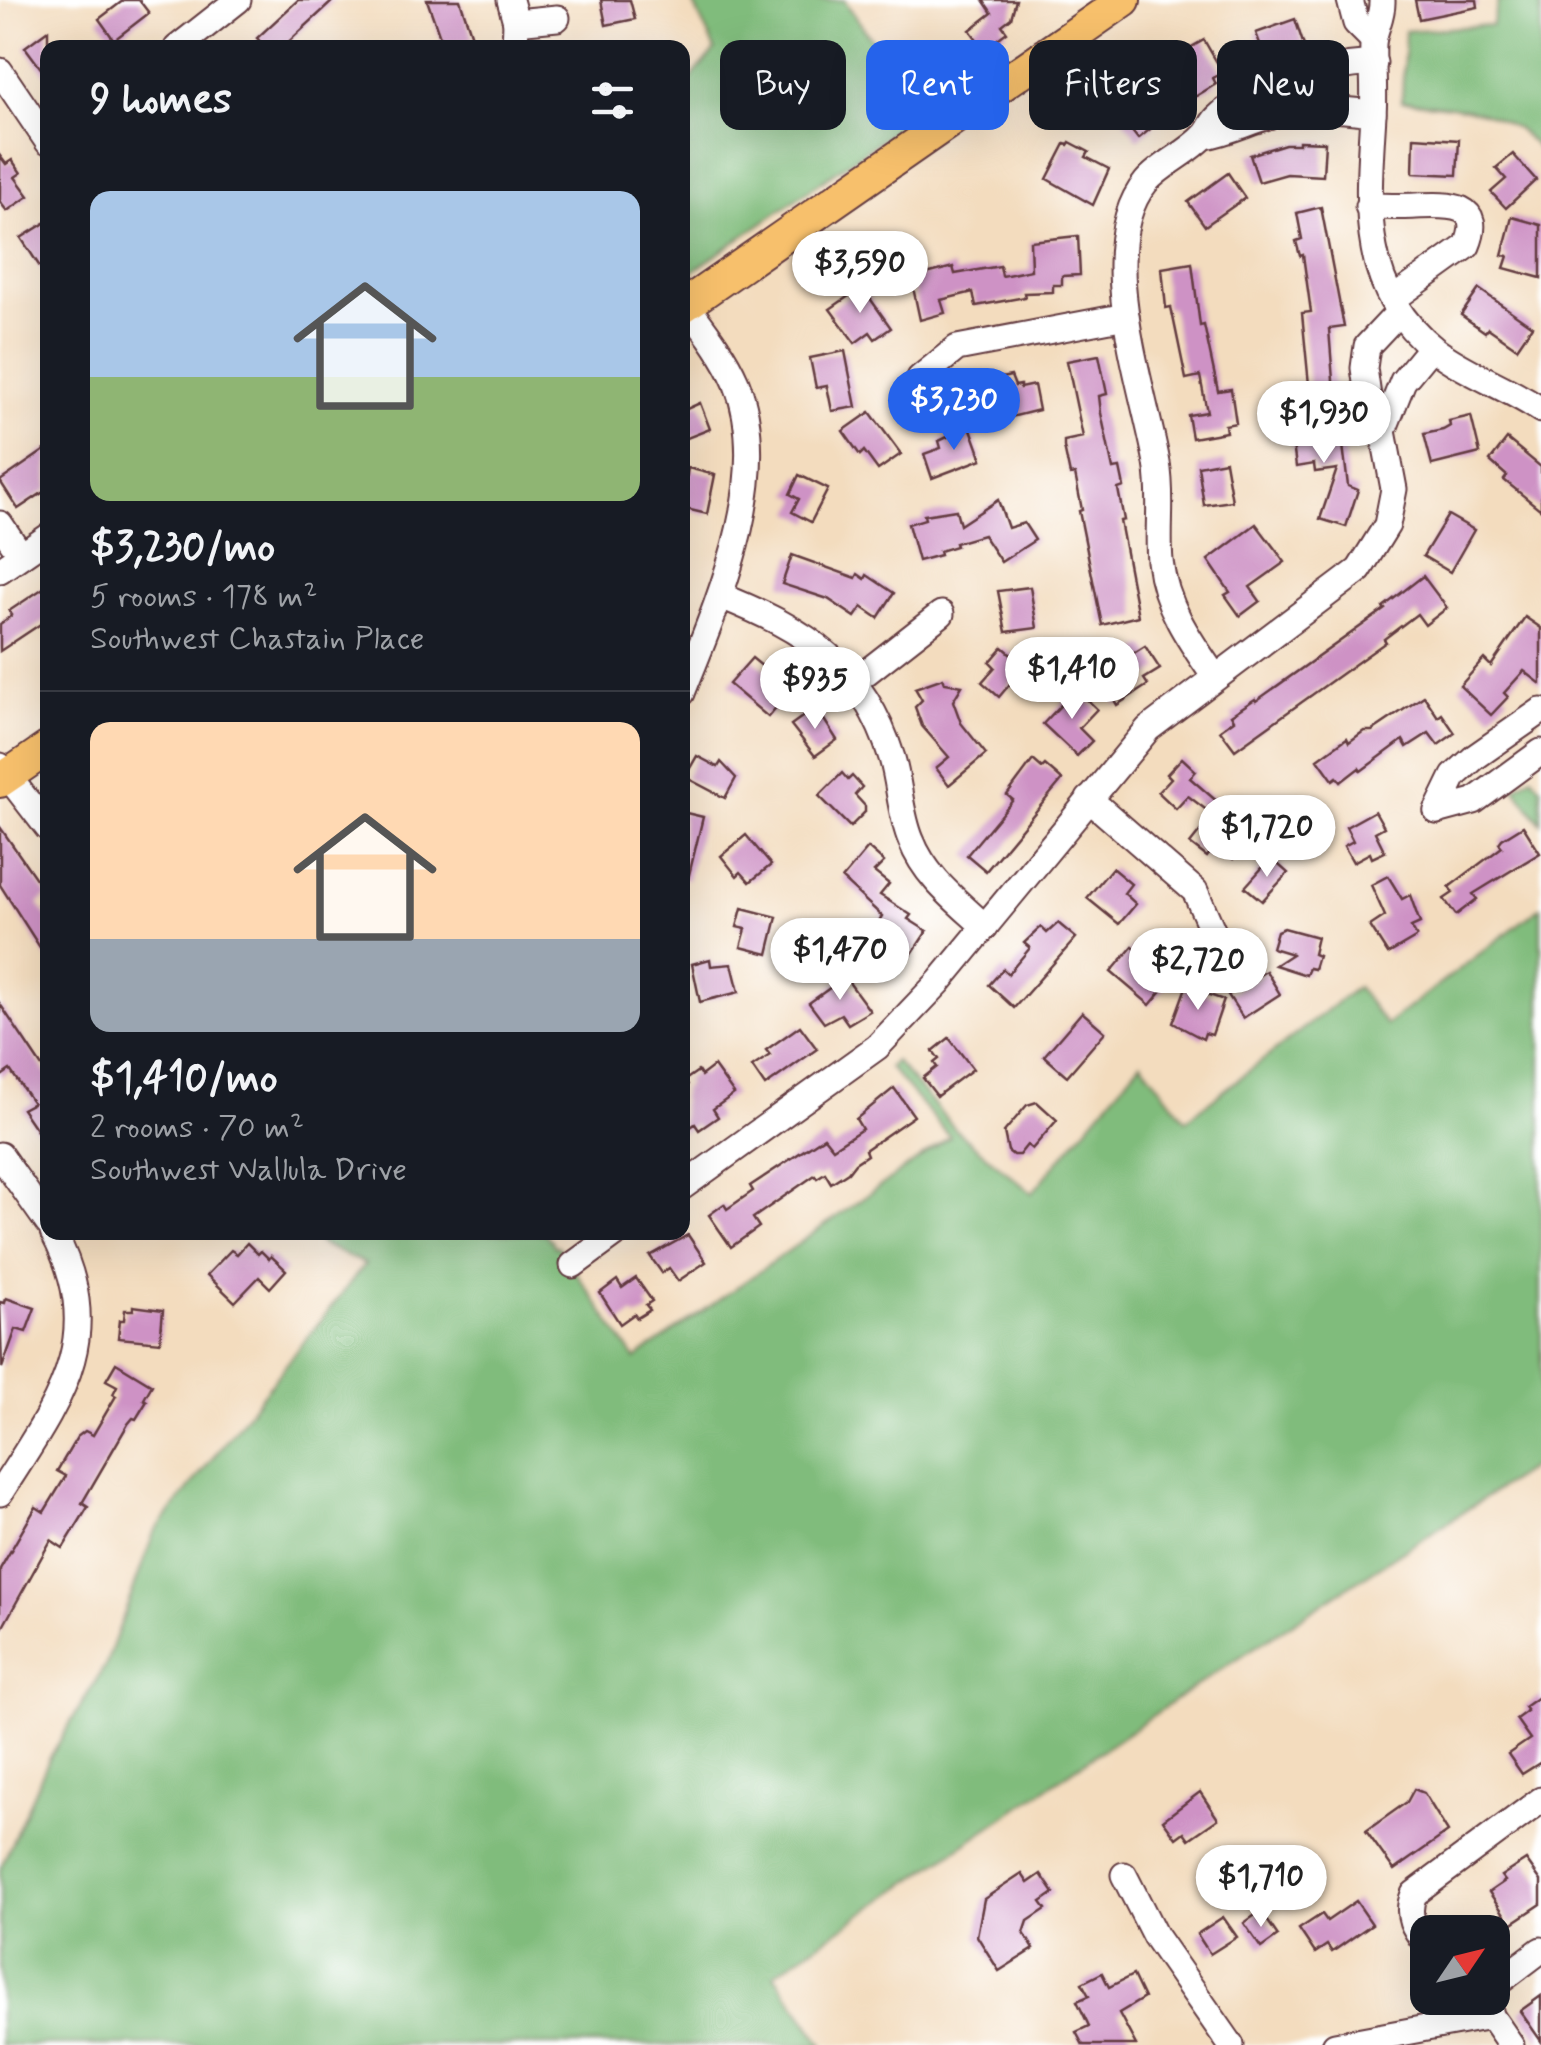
<!DOCTYPE html>
<meta charset="utf-8">
<style>
body{margin:0;font-family:Mynerve,sans-serif;background:#242831;color:#f1f3f6;height:100vh;display:flex;flex-direction:column;font-size:38px;white-space:nowrap}
*{box-sizing:border-box;margin:0}
p{font-size:32px;color:#9ea1a6}
.icon{flex:none;width:55px;height:55px;fill:none;stroke:currentColor;stroke-width:2;stroke-linecap:round;stroke-linejoin:round}
.map{position:relative;flex:1;overflow:hidden}
.details{position:absolute;left:40px;top:40px;width:650px;height:1200px;display:flex;flex-direction:column;background:#171b24;border-radius:20px;box-shadow:0 10px 40px #0002}
.details>*{flex:none}
.hud{position:absolute;left:720px;top:40px;width:670px;height:90px;display:flex;gap:20px}
.needle{width:65px;rotate:55deg}
.fabs{position:absolute;left:1410px;top:1915px;display:grid;gap:20px}
.fabs a{display:grid;place-items:center;width:100px;height:100px;border-radius:20px;background:#171b24;box-shadow:0 10px 40px #0002;font-size:50px}
.price{position:absolute;translate:-50% -85px;padding:0 22px;border-radius:35px;background:#fff;color:#222;font-size:32px;line-height:65px;filter:drop-shadow(0 2px 5px #0008)}
.price::after{content:'';position:absolute;left:50%;top:60px;width:30px;height:22px;margin-left:-15px;background:inherit;clip-path:polygon(0 0,100% 0,50% 100%)}
.price.on{background:#2563eb;color:#fff}
ul{padding:0;list-style:none}
li{display:grid;align-content:center;gap:20px;height:530px;padding:0 50px}
li+li{border-top:2px solid #363941}
li span{display:grid;place-items:center;height:310px;border-radius:20px;color:#555}
li>.icon{margin-inline-start:auto}
span .icon{width:180px;height:180px;fill:#fffc;stroke-width:1}
li b{font-size:42px}
h2{display:flex;justify-content:space-between;align-items:center;height:120px;padding:0 50px;font-size:42px}
.chip{padding:0 35px;border-radius:20px;background:#171b24;box-shadow:0 10px 40px #0002;font-size:35px;line-height:90px}
.chip.on{background:#2563eb;color:#fff}
.map>svg:first-child{display:block}
.forest{fill:#80bc7b;stroke:#656e53;stroke-width:2.5}
.building{fill:#ce92c5}
.lines{fill:none;stroke-linecap:round;stroke-linejoin:round}
.minor-casing{stroke:#633b41;stroke-width:29}
.major-casing{stroke:#633b41;stroke-width:36}
.minor{stroke:#fff;stroke-width:25}
.major{stroke:#f7c06c;stroke-width:32}
</style>
<div class="map">
<svg width="1541" height="2045" viewBox="0 0 1541 2045">
<rect width="100%" height="100%" fill="#fff"/>
<filter id="ink" filterUnits="userSpaceOnUse"><feTurbulence type="fractalNoise" baseFrequency=".01" numOctaves="2"/><feDisplacementMap in="SourceGraphic" scale="20" xChannelSelector="R" yChannelSelector="G"/><feConvolveMatrix kernelMatrix="1 2 1 2 8 2 1 2 1" color-interpolation-filters="sRGB"/></filter>
<filter id="wash" filterUnits="userSpaceOnUse"><feTurbulence type="fractalNoise" baseFrequency=".0048" numOctaves="4" result="noise"/><feDisplacementMap in="SourceGraphic" scale="40" xChannelSelector="R" yChannelSelector="G"/><feGaussianBlur stdDeviation="2.25" result="paint"/><feColorMatrix in="noise" values="0 0 0 0 0 0 0 0 0 0 0 0 0 0 0 0 0 1.4 0 .05"/><feComposite in="paint" operator="in"/></filter>
<g filter="url(#wash)">
<rect width="100%" height="100%" fill="#f3dcbe"/>
<g class="forest">
<polygon points="692,0 844,0 922,111 683,278 683,88 715,50"/>
<path d="M1499,0H1541V153C1507,107 1454,106 1402,101L1405,31L1492,25Z"/>
<polygon points="1532,776 1541,787 1541,823 1515,788"/>
<polygon points="1541,907 1541,1474 1534,1466 1212,1675 774,1974 823,2045 0,2045 0,1869 49,1759 106,1664 154,1533 365,1264 319,1243 316,1233 545,1233 555,1247 558,1246 635,1359 950,1137 889,1067 895,1061 958,1132 1032,1193 1141,1062 1186,1120 1357,987 1386,1025"/>
</g>
<g id="blocks">
<g class="building">
<polygon points="124,0 139,0 149,13 114,40 99,19"/>
<polygon points="298,0 334,0 282,48 266,48 257,38"/>
<polygon points="427,0 460,0 473,39 444,48"/>
<polygon points="601,0 630,0 635,19 606,25"/>
<polygon points="983,0 1016,0 1011,18 1002,25 1007,32 984,49 970,30 992,13"/>
<polygon points="1415,0 1477,0 1478,7 1419,19"/>
<polygon points="1295,19 1304,46 1266,60 1256,33"/>
<polygon points="48,30 48,78 25,47"/>
<polygon points="1204,40 1223,73 1213,78 1216,84 1193,98 1190,92 1150,121 1154,126 1138,139 1124,121 1127,119 1118,106 1126,100 1119,90 1133,80 1140,89 1147,83 1154,92 1158,89 1160,91 1182,76 1172,58"/>
<polygon points="1414,137 1459,140 1457,175 1413,173"/>
<polygon points="1299,141 1325,142 1323,176 1287,174 1259,182 1250,155 1285,144 1299,144"/>
<polygon points="1070,142 1089,152 1086,157 1109,169 1093,205 1047,179 1065,144 1068,145"/>
<polygon points="1513,154 1536,180 1506,208 1491,192 1506,179 1496,168"/>
<polygon points="0,156 6,164 12,160 21,173 15,177 29,196 7,211 0,202"/>
<polygon points="1228,173 1245,198 1205,226 1188,202"/>
<polygon points="1321,207 1344,327 1329,329 1334,393 1310,395 1302,313 1311,312 1303,255 1300,256 1296,241 1302,239 1297,213"/>
<polygon points="1512,217 1541,225 1541,278 1504,268 1508,256 1502,255"/>
<polygon points="48,221 48,279 21,238"/>
<polygon points="1078,236 1080,275 1062,276 1062,285 1053,285 1053,292 1024,293 1025,297 976,306 973,292 941,300 945,313 920,320 911,278 953,267 955,274 1000,266 1002,276 1031,270 1030,241"/>
<polygon points="1192,263 1200,326 1204,325 1218,391 1231,389 1236,423 1225,425 1226,432 1192,438 1188,415 1207,412 1200,376 1186,379 1171,307 1166,308 1162,268"/>
<polygon points="862,287 891,328 875,339 870,332 855,343 830,309"/>
<polygon points="1479,289 1532,326 1517,348 1488,328 1485,332 1461,315"/>
<polygon points="845,351 856,407 832,411 827,386 816,388 810,358"/>
<polygon points="1099,355 1107,394 1099,396 1101,413 1113,469 1120,468 1124,487 1118,489 1124,520 1120,521 1138,616 1102,625 1079,511 1082,510 1075,474 1070,475 1064,447 1064,441 1083,437 1067,361"/>
<polygon points="1011,376 1015,386 1020,385 1020,388 1034,385 1039,410 999,420 991,380"/>
<polygon points="700,403 710,429 682,440 682,411"/>
<polygon points="870,412 901,454 878,470 864,451 860,455 843,431"/>
<polygon points="1471,416 1480,453 1432,465 1424,434 1443,430 1450,426 1449,421"/>
<polygon points="1325,417 1328,447 1343,445 1348,486 1358,490 1346,527 1320,519 1337,469 1315,472 1314,464 1296,467 1290,421"/>
<polygon points="970,426 982,459 932,478 924,454 941,448 939,441"/>
<polygon points="1507,439 1541,467 1541,510 1504,480 1507,476 1490,461"/>
<polygon points="48,448 48,489 18,509 0,481"/>
<polygon points="1225,461 1232,501 1204,505 1198,466"/>
<polygon points="688,468 715,475 707,514 682,508"/>
<polygon points="799,475 828,489 811,522 792,512 799,499 790,494"/>
<polygon points="998,500 1008,528 1024,523 1035,540 1001,562 983,535 955,543 956,546 939,551 940,555 918,561 908,524 925,519 924,515 956,510 960,525"/>
<polygon points="1448,515 1474,530 1450,572 1423,556"/>
<polygon points="1256,524 1285,562 1250,587 1260,601 1240,616 1225,595 1230,592 1208,560"/>
<polygon points="792,555 856,578 858,574 865,579 867,575 894,593 878,618 862,607 855,617 828,599 782,584"/>
<polygon points="1423,576 1447,608 1425,625 1417,614 1384,639 1386,642 1235,750 1220,730 1234,720 1231,715 1255,699 1256,701 1385,609 1383,607"/>
<polygon points="48,585 48,619 0,651 0,624 12,615 9,611"/>
<polygon points="1030,587 1037,628 1006,632 998,591"/>
<polygon points="1525,617 1541,628 1541,684 1524,671 1504,693 1508,697 1491,715 1460,686 1484,659 1491,666"/>
<polygon points="1145,646 1160,669 1144,679 1148,685 1117,705 1099,675"/>
<polygon points="1003,647 1025,666 999,697 982,682 995,667 990,662"/>
<polygon points="752,658 774,676 783,665 800,679 768,717 729,684"/>
<polygon points="943,678 945,683 962,686 953,701 961,723 986,754 949,785 936,768 949,757 922,726 915,707 922,700 915,688"/>
<polygon points="1076,689 1097,709 1079,728 1092,741 1077,756 1043,724"/>
<polygon points="1424,696 1438,717 1442,714 1455,733 1438,745 1429,733 1407,747 1403,740 1361,771 1359,768 1341,782 1337,777 1333,780 1318,759 1347,738 1349,742 1364,731 1372,731"/>
<polygon points="816,707 837,740 815,756 791,725"/>
<polygon points="697,756 718,767 721,762 736,778 725,798 685,777"/>
<polygon points="1182,758 1196,771 1190,778 1242,823 1238,828 1250,837 1233,859 1216,845 1207,857 1190,844 1213,815 1188,796 1176,809 1158,792 1171,778 1167,774"/>
<polygon points="1033,760 1042,768 1045,765 1062,780 986,871 967,855 1013,800 1007,795"/>
<polygon points="842,773 848,780 852,776 862,787 855,795 865,806 865,812 850,827 819,796"/>
<polygon points="1375,811 1384,827 1375,832 1385,852 1372,858 1370,853 1353,862 1344,846 1353,841 1346,827"/>
<polygon points="682,812 703,817 688,879 682,878"/>
<polygon points="1523,826 1540,853 1473,894 1477,899 1456,915 1444,899 1453,893 1449,887 1502,847 1499,843 1502,839"/>
<polygon points="0,827 48,896 38,904 48,918 48,960 0,885"/>
<polygon points="746,835 771,865 750,882 741,872 737,876 721,856"/>
<polygon points="868,848 884,862 874,872 889,884 880,895 911,915 908,919 927,931 911,955 873,931 882,916 842,879"/>
<polygon points="1271,858 1288,873 1262,901 1245,887"/>
<polygon points="1112,868 1131,884 1124,893 1136,904 1119,924 1087,898"/>
<polygon points="1388,876 1402,899 1410,895 1420,923 1411,927 1417,937 1388,954 1370,926 1385,916 1371,885"/>
<polygon points="742,908 777,917 768,954 741,947 746,929 737,927"/>
<polygon points="1058,923 1076,938 1014,1008 989,985 1003,969 1008,974 1030,948 1024,943 1041,927 1047,933"/>
<polygon points="1284,928 1317,937 1313,954 1318,956 1314,969 1309,968 1306,975 1275,965 1292,954 1272,948 1277,931"/>
<polygon points="1133,946 1156,967 1159,963 1174,976 1150,1005 1111,972"/>
<polygon points="710,959 711,966 732,964 739,992 700,1002 692,964"/>
<polygon points="1266,971 1280,994 1243,1018 1228,995"/>
<polygon points="845,977 870,1011 848,1024 841,1014 824,1023 809,1003"/>
<polygon points="1186,987 1224,1000 1212,1035 1205,1033 1203,1039 1173,1023"/>
<polygon points="0,1004 48,1076 48,1125 37,1131 22,1109 33,1103 10,1070 0,1077"/>
<polygon points="1082,1012 1105,1032 1067,1076 1044,1056"/>
<polygon points="800,1026 817,1049 765,1086 752,1067 770,1055 766,1050"/>
<polygon points="949,1038 973,1069 937,1096 923,1078 937,1067 934,1063 939,1059 933,1051"/>
<polygon points="714,1066 734,1094 713,1109 718,1117 699,1130 695,1124 682,1133 682,1089 688,1085 685,1080 698,1071 701,1076"/>
<polygon points="894,1088 914,1116 865,1150 867,1155 855,1163 848,1172 831,1183 825,1173 817,1178 815,1175 753,1218 759,1227 731,1247 709,1215 724,1204 727,1209 753,1191 750,1186 824,1137 833,1148 862,1129 856,1119"/>
<polygon points="1037,1102 1057,1120 1032,1149 1027,1145 1019,1155 1013,1155 1008,1151 1004,1132 1027,1105"/>
<polygon points="688,1235 706,1262 678,1281 669,1268 662,1273 650,1256"/>
<polygon points="247,1243 258,1254 261,1251 269,1259 271,1256 286,1270 270,1288 259,1277 235,1302 207,1275 231,1250 237,1254"/>
<polygon points="636,1278 652,1301 646,1305 650,1310 637,1318 634,1314 620,1324 600,1293 617,1280 622,1288"/>
<polygon points="6,1298 35,1308 26,1332 16,1329 2,1368 0,1302 5,1303"/>
<polygon points="133,1306 163,1310 160,1342 118,1338 120,1320 124,1320 125,1310 133,1310"/>
<polygon points="116,1363 152,1385 144,1399 147,1401 136,1419 133,1418 128,1424 82,1503 88,1507 63,1548 51,1540 0,1632 0,1569 36,1507 44,1512 66,1476 57,1471 77,1437 85,1431 93,1435 116,1396 113,1394 117,1386 106,1380"/>
<polygon points="1541,1695 1541,1762 1522,1774 1508,1754 1530,1739 1516,1719 1527,1711 1524,1707"/>
<polygon points="1414,1789 1424,1793 1448,1832 1394,1870 1366,1831 1407,1802"/>
<polygon points="1200,1792 1218,1819 1189,1839 1184,1832 1176,1838 1163,1820"/>
<polygon points="1526,1860 1541,1881 1541,1904 1511,1924 1489,1892 1505,1881 1501,1876"/>
<polygon points="1022,1874 1028,1883 1041,1874 1054,1893 1041,1902 1046,1909 1028,1921 1024,1933 1034,1949 999,1971 977,1936 984,1899"/>
<polygon points="1356,1901 1372,1924 1332,1952 1327,1945 1315,1953 1299,1929 1322,1914 1327,1921"/>
<polygon points="1261,1911 1278,1936 1261,1948 1244,1923"/>
<polygon points="1223,1917 1237,1937 1210,1954 1197,1934"/>
<polygon points="1102,1973 1109,1987 1133,1975 1144,1998 1119,2013 1136,2045 1083,2045 1076,2032 1089,2026 1077,2001 1089,1996 1082,1983"/>
<polygon points="1541,1996 1541,2041 1520,2011"/>
</g>
</g>
</g>
<g filter="url(#ink)">
<use href="#blocks" fill-opacity="0" stroke="#633b41" stroke-width="2.5"/>
<g class="lines">
<defs>
<g id="minor">
<polyline points="510,0 516,22 515,48"/>
<polyline points="1350,0 1356,23 1373,40"/>
<path d="M1382,0C1383,17 1374,28 1373,44C1372,67 1375,91 1373,114C1368,200 1357,288 1434,349C1467,374 1507,387 1541,410"/>
<polyline points="516,22 557,18"/>
<polyline points="177,48 238,0"/>
<polyline points="0,71 48,142"/>
<path d="M1205,136C1229,132 1249,121 1272,115C1306,106 1339,109 1373,113"/>
<path d="M1368,206C1384,206 1400,207 1416,206C1445,205 1486,201 1467,246L1392,300"/>
<polyline points="920,378 957,348 1126,316"/>
<polyline points="1383,431 1403,381 1431,347"/>
<polyline points="0,524 21,555"/>
<polyline points="0,570 48,537"/>
<path d="M721,596C806,630 863,665 892,758C900,785 900,814 911,840C925,877 957,901 985,927"/>
<path d="M1215,677C1190,641 1165,606 1160,561C1157,528 1163,496 1157,463C1144,388 1092,246 1146,182C1162,163 1188,154 1205,135C1210,130 1212,122 1218,117C1253,84 1327,66 1374,63"/>
<polyline points="854,682 941,614"/>
<path d="M682,693C718,603 774,477 736,382C724,354 704,329 686,305"/>
<polyline points="0,766 48,828"/>
<polyline points="1089,799 1195,891 1214,934"/>
<polyline points="1437,811 1454,776 1475,757 1541,711"/>
<polyline points="1437,811 1474,801 1541,752"/>
<polyline points="0,1155 48,1223"/>
<polyline points="682,1187 877,1047 939,982 1148,729 1359,570 1387,525 1394,489 1383,431 1370,411 1364,368 1367,346 1399,312"/>
<polyline points="573,1265 618,1232"/>
<path d="M0,1493C56,1405 110,1339 53,1232"/>
<polyline points="1124,1875 1155,1936 1231,2045"/>
<path d="M1428,1947C1414,1928 1405,1916 1414,1894L1541,1800"/>
<polyline points="1492,1987 1541,1950"/>
<polyline points="1488,2001 1491,2016 1511,2045"/>
<polyline points="1335,2045 1491,2016"/>
</g>
<g id="major">
<polyline points="682,307 1124,0"/>
<polyline points="0,781 48,748"/>
</g>
</defs>
<use href="#minor" class="minor-casing"/>
<use href="#major" class="major-casing"/>
<use href="#minor" class="minor"/>
<use href="#major" class="major"/>
</g>
</g>
</svg>
<div class="fabs">
<a><svg class="needle" viewBox="-14 -14 28 28"><path d="M0-13l5 13h-10z" fill="#e53935"/><path d="M0 13l5-13h-10z" fill="#9ea1a6"/></svg></a>
</div>
<b class="price" style="left:860px;top:316px">$3,590</b>
<b class="price on" style="left:954px;top:453px">$3,230</b>
<b class="price" style="left:1324px;top:466px">$1,930</b>
<b class="price" style="left:1072px;top:722px">$1,410</b>
<b class="price" style="left:815px;top:732px">$935</b>
<b class="price" style="left:1267px;top:880px">$1,720</b>
<b class="price" style="left:840px;top:1003px">$1,470</b>
<b class="price" style="left:1198px;top:1013px">$2,720</b>
<b class="price" style="left:1261px;top:1930px">$1,710</b>
<div class="hud">
<a class="chip">Buy</a>
<a class="chip on">Rent</a>
<a class="chip">Filters</a>
<a class="chip">New</a>
</div>
<section class="details">
<h2>9 homes<svg class="icon" aria-label="filters" viewBox="0 0 24 24"><path d="M4 7h16M4 17h16"/><circle cx="9" cy="7" r="2"/><circle cx="15" cy="17" r="2"/></svg></h2>
<ul>
<li><span style="background:linear-gradient(#a9c7e8 60%,#8fb573 0)"><svg class="icon" aria-label="home" viewBox="0 0 24 24"><path d="M3 11l9-7 9 7M6 9v11h12V9"/></svg></span><div><b>$3,230/mo</b><p>5 rooms · 178 m²</p><p>Southwest Chastain Place</p></div></li>
<li><span style="background:linear-gradient(#ffd9b3 70%,#9aa5b1 0)"><svg class="icon" aria-label="home" viewBox="0 0 24 24"><path d="M3 11l9-7 9 7M6 9v11h12V9"/></svg></span><div><b>$1,410/mo</b><p>2 rooms · 70 m²</p><p>Southwest Wallula Drive</p></div></li>
</ul>
</section>
</div>
